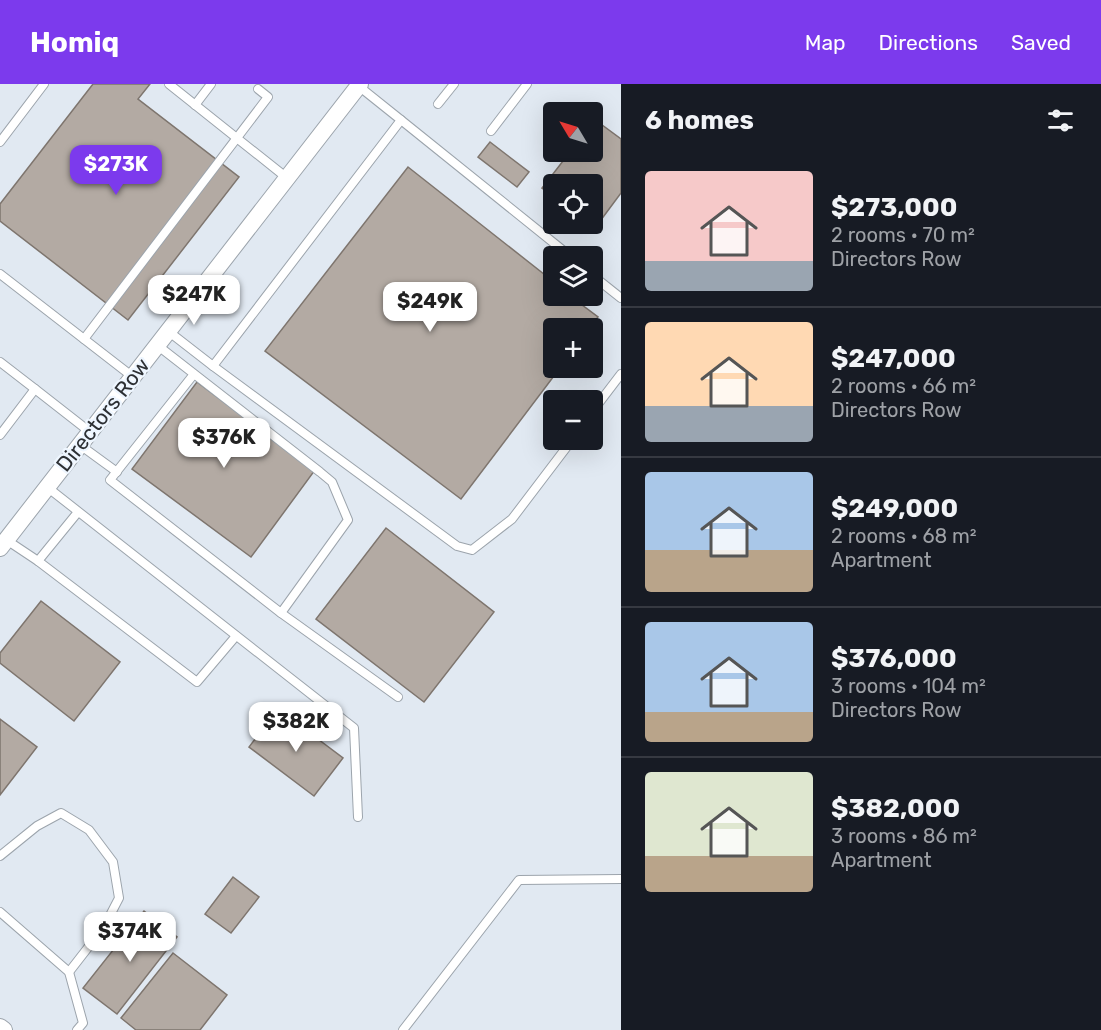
<!DOCTYPE html>
<meta charset="utf-8">
<style>
body{margin:0;font-family:Rubik,sans-serif;background:#20242c;color:#f1f3f6;height:100vh;display:flex;flex-direction:column;font-size:22px;white-space:nowrap}
*{box-sizing:border-box;margin:0}
p{font-size:20px;color:#9ea1a6}
.icon{flex:none;width:33px;height:33px;fill:none;stroke:currentColor;stroke-width:2;stroke-linecap:round;stroke-linejoin:round}
.map{position:relative;flex:1;overflow:hidden}
.details{display:flex;flex-direction:column;background:#171b24;width:480px}
.details>*{flex:none}
.needle{width:39px;rotate:308deg}
.controls{position:absolute;left:543px;top:18px;display:grid;gap:12px}
.controls a{display:grid;place-items:center;width:60px;height:60px;border-radius:6px;background:#171b24;box-shadow:0 6px 24px #0002;font-size:30px}
.price{position:absolute;translate:-50% -51px;padding:0 14px;border-radius:12px;background:#fff;color:#222;font-size:20px;line-height:39px;filter:drop-shadow(0 2px 3px #0008)}
.price::after{content:'';position:absolute;left:50%;top:36px;width:18px;height:14px;margin-left:-9px;background:inherit;clip-path:polygon(0 0,100% 0,50% 100%)}
.price.on{background:#7c3aed;color:#fff}
ul{padding:0;list-style:none}
li{display:flex;align-items:center;gap:18px;height:150px;padding:0 24px}
li+li{border-top:2px solid #363941}
li span{display:grid;place-items:center;flex:none;width:168px;height:120px;border-radius:6px;color:#555}
li>.icon{margin-inline-start:auto}
span .icon{width:72px;height:72px;fill:#fffc;stroke-width:1}
li b{font-size:26px}
h2{display:flex;justify-content:space-between;align-items:center;height:72px;padding:0 24px;font-size:26px}
header{display:flex;align-items:center;gap:36px;box-sizing:border-box;height:84px;padding:0 30px;background:#7c3aed;color:#fff}
header strong{font-size:28px}
nav{display:flex;gap:33px;margin-inline-start:auto;font-size:21px}
main{display:flex;flex:1;min-height:0}
.map>svg:first-child{display:block}
.building{fill:#b3aaa3;stroke:#7e756e;stroke-width:1.5}
.lines{fill:none;stroke-linecap:round;stroke-linejoin:round}
.lane-casing{stroke:#9ca4ac;stroke-width:10}
.street-casing{stroke:#9ca4ac;stroke-width:18}
.lane{stroke:#fff;stroke-width:8}
.street{stroke:#fff;stroke-width:16}
.labels{text-anchor:middle;stroke-width:4.5;stroke-linejoin:round;paint-order:stroke}
.street-label{font-size:21px;fill:#2d3034;stroke:#eef6ff}
</style>
<header>
<strong>Homiq</strong>
<nav><a>Map</a><a>Directions</a><a>Saved</a></nav>
</header>
<main>
<div class="map">
<svg width="621" height="946" viewBox="0 0 621 946">
<rect width="100%" height="100%" fill="#e1e9f2"/>
<g class="building">
<polygon points="93,0 150,0 138,15 239,93 128,236 0,137 0,120"/>
<polygon points="594,35 621,55 621,109 595,144 589,140 592,140 592,100 554,100 554,113 542,104 570,68 592,68 592,37"/>
<polygon points="490,58 529,88 517,103 478,73"/>
<polygon points="408,83 554,198 554,212 570,212 598,233 589,244 554,244 554,284 560,284 461,415 265,267"/>
<polygon points="197,298 315,386 251,473 132,385"/>
<polygon points="386,444 494,528 424,618 316,535"/>
<polygon points="41,517 120,578 74,637 0,579 0,569"/>
<polygon points="278,625 343,674 314,712 249,663"/>
<polygon points="0,635 37,663 0,711"/>
<polygon points="233,793 259,813 231,849 205,830"/>
<polygon points="144,827 177,853 117,930 83,904"/>
<polygon points="173,869 227,911 200,946 136,946 121,934"/>
</g>
<g class="lines">
<defs>
<g id="lane">
<polyline points="169,0 287,94"/>
<polyline points="438,20 454,0"/>
<polyline points="195,21 211,0"/>
<polyline points="401,36 570,172"/>
<polyline points="491,47 527,0"/>
<polyline points="0,58 44,0"/>
<polyline points="0,190 133,293"/>
<polyline points="592,191 621,214"/>
<polyline points="168,247 213,282 401,36 356,0"/>
<polyline points="84,255 268,13 258,5"/>
<polyline points="157,261 320,388 332,398 348,436 281,529 110,396 194,290"/>
<polyline points="0,278 35,305"/>
<polyline points="213,282 457,462 472,466 512,435 572,356"/>
<polyline points="592,328 621,290"/>
<polyline points="0,351 35,305 90,348"/>
<polyline points="80,361 117,388"/>
<polyline points="47,403 354,644 358,733"/>
<polyline points="5,455 38,477 78,428"/>
<polyline points="38,477 197,598 236,552"/>
<polyline points="281,529 398,613"/>
<polyline points="0,772 37,742 61,729 89,746 113,778 119,814 104,843 69,888"/>
<polyline points="0,828 69,888 83,939 77,946"/>
<polyline points="403,946 519,796 621,795"/>
</g>
<g id="street">
<polyline points="0,464 360,0"/>
<polyline points="0,943 4,946"/>
</g>
</defs>
<use href="#lane" class="lane-casing"/>
<use href="#street" class="street-casing"/>
<use href="#lane" class="lane"/>
<use href="#street" class="street"/>
</g>
<g class="labels">
<g class="street-label">
<text transform="translate(103 331) rotate(-52)" y="7">Directors Row</text>
</g>
</g>
</svg>
<div class="controls">
<a><svg class="needle" viewBox="-14 -14 28 28"><path d="M0-13l5 13h-10z" fill="#e53935"/><path d="M0 13l5-13h-10z" fill="#9ea1a6"/></svg></a>
<a><svg class="icon" aria-label="locate" viewBox="0 0 24 24"><circle cx="12" cy="12" r="6"/><path d="M12 2v4M12 18v4M2 12h4M18 12h4"/></svg></a>
<a><svg class="icon" aria-label="layers" viewBox="0 0 24 24"><path d="M12 4l9 5-9 5-9-5zM3 14l9 5 9-5"/></svg></a>
<a>+</a>
<a>−</a>
</div>
<b class="price on" style="left:116px;top:112px">$273K</b>
<b class="price" style="left:194px;top:242px">$247K</b>
<b class="price" style="left:430px;top:249px">$249K</b>
<b class="price" style="left:224px;top:385px">$376K</b>
<b class="price" style="left:296px;top:669px">$382K</b>
<b class="price" style="left:130px;top:879px">$374K</b>
</div>
<section class="details">
<h2>6 homes<svg class="icon" aria-label="filters" viewBox="0 0 24 24"><path d="M4 7h16M4 17h16"/><circle cx="9" cy="7" r="2"/><circle cx="15" cy="17" r="2"/></svg></h2>
<ul>
<li><span style="background:linear-gradient(#f6c9c9 75%,#9aa5b1 0)"><svg class="icon" aria-label="home" viewBox="0 0 24 24"><path d="M3 11l9-7 9 7M6 9v11h12V9"/></svg></span><div><b>$273,000</b><p>2 rooms · 70 m²</p><p>Directors Row</p></div></li>
<li><span style="background:linear-gradient(#ffd9b3 70%,#9aa5b1 0)"><svg class="icon" aria-label="home" viewBox="0 0 24 24"><path d="M3 11l9-7 9 7M6 9v11h12V9"/></svg></span><div><b>$247,000</b><p>2 rooms · 66 m²</p><p>Directors Row</p></div></li>
<li><span style="background:linear-gradient(#a9c7e8 65%,#b9a48a 0)"><svg class="icon" aria-label="home" viewBox="0 0 24 24"><path d="M3 11l9-7 9 7M6 9v11h12V9"/></svg></span><div><b>$249,000</b><p>2 rooms · 68 m²</p><p>Apartment</p></div></li>
<li><span style="background:linear-gradient(#a9c7e8 75%,#b9a48a 0)"><svg class="icon" aria-label="home" viewBox="0 0 24 24"><path d="M3 11l9-7 9 7M6 9v11h12V9"/></svg></span><div><b>$376,000</b><p>3 rooms · 104 m²</p><p>Directors Row</p></div></li>
<li><span style="background:linear-gradient(#dfe7d0 70%,#b9a48a 0)"><svg class="icon" aria-label="home" viewBox="0 0 24 24"><path d="M3 11l9-7 9 7M6 9v11h12V9"/></svg></span><div><b>$382,000</b><p>3 rooms · 86 m²</p><p>Apartment</p></div></li>
</ul>
</section>
</main>
